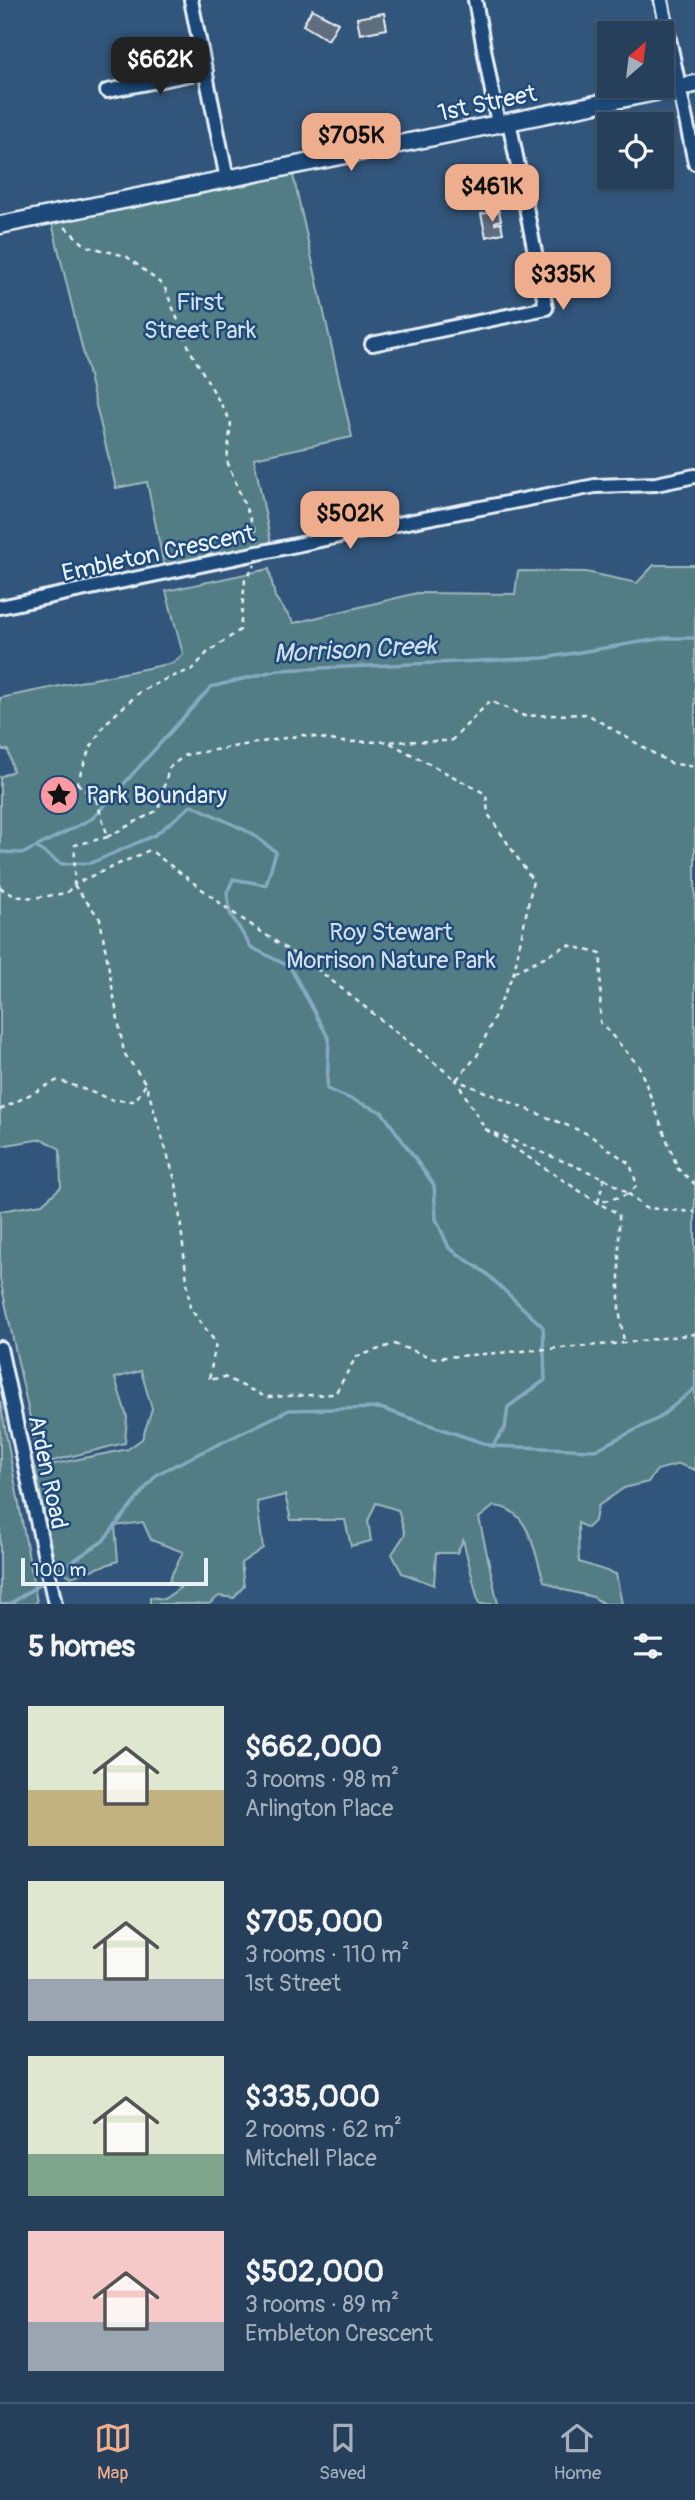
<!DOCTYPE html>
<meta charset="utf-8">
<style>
body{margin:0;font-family:Pangolin,sans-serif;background:#324b65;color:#f1f3f6;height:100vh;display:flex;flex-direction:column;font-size:26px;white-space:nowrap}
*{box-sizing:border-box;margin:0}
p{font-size:23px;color:#a4afbb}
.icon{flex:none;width:38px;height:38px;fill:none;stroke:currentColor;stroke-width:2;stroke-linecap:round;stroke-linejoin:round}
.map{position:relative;height:1604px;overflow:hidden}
.panel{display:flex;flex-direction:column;background:#26405c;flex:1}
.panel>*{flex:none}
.needle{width:46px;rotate:28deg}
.controls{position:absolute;left:597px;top:21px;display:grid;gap:14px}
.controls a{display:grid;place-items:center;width:77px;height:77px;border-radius:0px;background:#26405c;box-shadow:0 2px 5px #0004,0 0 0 2px #425972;font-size:35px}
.scale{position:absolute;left:21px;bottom:18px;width:187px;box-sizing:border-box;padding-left:7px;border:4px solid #e8f1f8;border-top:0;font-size:19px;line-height:24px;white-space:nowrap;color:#e8f1f8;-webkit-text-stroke:5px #1f4a7a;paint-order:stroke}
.price{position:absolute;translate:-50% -60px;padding:0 16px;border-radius:14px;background:#eead8d;color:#111;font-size:23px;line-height:46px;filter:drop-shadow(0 2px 4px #0008)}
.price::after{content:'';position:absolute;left:50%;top:42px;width:21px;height:16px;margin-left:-10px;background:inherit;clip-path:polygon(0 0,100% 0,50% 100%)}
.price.selected{background:#222;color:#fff}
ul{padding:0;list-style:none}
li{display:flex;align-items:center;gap:21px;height:175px;padding:0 28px}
li span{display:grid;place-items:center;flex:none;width:196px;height:140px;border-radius:0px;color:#555}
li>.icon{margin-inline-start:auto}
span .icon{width:84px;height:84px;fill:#fffc;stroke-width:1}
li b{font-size:30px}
h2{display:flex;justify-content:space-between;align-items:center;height:84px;padding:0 28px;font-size:30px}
.tabs{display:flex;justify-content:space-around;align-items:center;height:98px;border-top:2px solid #425972;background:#26405c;font-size:19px;color:#a4afbb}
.tabs a{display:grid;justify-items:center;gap:4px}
.tabs .selected{color:#eead8d}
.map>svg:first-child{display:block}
.green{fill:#537d84;stroke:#9eb7be;stroke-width:2}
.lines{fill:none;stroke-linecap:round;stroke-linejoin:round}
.stream{stroke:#85aac1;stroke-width:3.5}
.building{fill:#5e6e7e;stroke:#e8f1f8;stroke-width:2}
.street-casing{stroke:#e8f1f8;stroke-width:18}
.secondary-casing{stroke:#e8f1f8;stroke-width:21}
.path{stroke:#e8f1f8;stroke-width:2.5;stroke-dasharray:5 5;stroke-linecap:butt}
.street{stroke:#1f4a7a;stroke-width:12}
.secondary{stroke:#1f4a7a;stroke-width:16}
.labels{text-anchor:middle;stroke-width:5;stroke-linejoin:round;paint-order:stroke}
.street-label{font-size:24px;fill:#e8f1f8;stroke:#1f4a7a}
.park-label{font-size:24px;fill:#d2e0e7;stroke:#1f4a7a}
.poi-label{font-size:24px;fill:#e8f1f8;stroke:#1f4a7a;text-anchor:start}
.water-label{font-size:26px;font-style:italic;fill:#cfdfea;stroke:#1f4a7a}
</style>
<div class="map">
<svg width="695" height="1604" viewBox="0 0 695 1604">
<rect width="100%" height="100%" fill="#32557b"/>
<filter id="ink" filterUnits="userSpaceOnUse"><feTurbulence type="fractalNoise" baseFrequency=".0143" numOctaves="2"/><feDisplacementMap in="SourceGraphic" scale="14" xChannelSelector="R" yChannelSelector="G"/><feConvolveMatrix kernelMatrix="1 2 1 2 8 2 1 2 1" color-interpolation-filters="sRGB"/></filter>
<g filter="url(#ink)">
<g class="green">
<polygon points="291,166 352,437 254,458 271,543 164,566 147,482 116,488 50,215"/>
<path d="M654,565H695V1470L679,1464L657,1470L648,1482L624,1488L598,1506L595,1520L587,1528L578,1523L579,1562L616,1574L622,1604H604L593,1597L564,1590L544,1581C534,1552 530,1508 494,1506L479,1518L498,1604H479L463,1540L457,1553H436L434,1585L402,1573L392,1554L405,1534L398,1510L376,1503L368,1521L371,1541L351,1546L345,1520H291L285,1495L257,1502L263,1548L241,1563L244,1586L234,1598L219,1596L209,1604H150V1597L164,1599L180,1588L169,1580L183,1552L151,1540L143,1522L115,1526L118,1561L71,1577L55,1565L35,1468L128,1449L142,1439L152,1409L141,1371L115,1378L127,1417L125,1443L40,1464L0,1279V1211L42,1204L61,1187L60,1149L42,1139L0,1146V777L13,771L8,750H3L0,747V698L173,663L183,654L166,591L269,569L275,597L294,623L417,593L515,594L518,571L586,572L637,583Z"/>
<polygon points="0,1401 37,1602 34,1604 0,1604"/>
</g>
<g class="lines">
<g class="stream">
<polyline points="36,847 61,864 91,863 155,835 192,805 251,833 276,852 266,885 233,879 227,893 230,913 251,947 290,967 329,1039 327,1089 382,1112 434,1185 436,1219 449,1248 486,1273 543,1327 545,1380 508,1407 505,1428 492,1446"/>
<polyline points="0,852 24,853 93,818 211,687 278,670 544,658 665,638 695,638"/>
<polyline points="52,1575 103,1541 157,1474 289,1410 380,1408 492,1446 595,1450 659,1418 695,1388"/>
<polyline points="10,1604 46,1580"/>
</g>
</g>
<g class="building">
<polygon points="312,9 338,23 328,40 303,25"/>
<polygon points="384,13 387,29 360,34 357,18"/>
<polygon points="499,211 501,220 495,222 495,224 501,223 503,233 486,237 481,214"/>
</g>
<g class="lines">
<defs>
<g id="street">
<polyline points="191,0 227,179"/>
<polyline points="475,0 498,124"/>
<polyline points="661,0 695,163"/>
<polyline points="107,91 206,71"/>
<polyline points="372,344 546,308 509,121"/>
<polyline points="0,607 387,526 595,486 656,484 695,476"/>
<polyline points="0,1348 55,1604"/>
</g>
<polyline id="secondary" points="0,225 695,84"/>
</defs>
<use href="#street" class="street-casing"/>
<use href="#secondary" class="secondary-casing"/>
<g class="path">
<polyline points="65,227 86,246 126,256 164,286 190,350 231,422 227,461 259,541"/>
<polyline points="77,783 96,799"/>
<polyline points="59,795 77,783 89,750 105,724 120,710 140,692 166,679 193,669 207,653 240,630 245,580 255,565"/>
<polyline points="96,799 108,837 75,845 74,884 150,850 232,912 321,972 456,1080 477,1056 514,972 533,881 488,814 486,794 388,742"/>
<polyline points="107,837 158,810 169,768 185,755 303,735 342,742 451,741 490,701 524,716 587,714 670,763 695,767"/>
<polyline points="74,885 100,919 124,1053 146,1084"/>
<path d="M0,887C19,904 43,896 67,893L73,885"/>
<polyline points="514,972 568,945 601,954 600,1022 639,1066 678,1169 695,1184"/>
<polyline points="0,1110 58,1080 113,1100 135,1101 146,1084 176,1183 190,1308 216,1343 209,1380 224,1377 266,1397 335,1394 356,1357 394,1344 433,1358 624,1343 695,1334"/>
<polyline points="485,1129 604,1178 629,1194 598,1203 485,1129 456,1080 588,1134 630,1164 637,1185 629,1194 645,1208 695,1212"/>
<polyline points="604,1178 598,1203 619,1214 619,1309 624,1343"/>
</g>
<use href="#street" class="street"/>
<use href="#secondary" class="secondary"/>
</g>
</g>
<defs>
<symbol id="sight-disc" viewBox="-11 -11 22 22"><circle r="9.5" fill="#ff9aa2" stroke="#1f4a7a"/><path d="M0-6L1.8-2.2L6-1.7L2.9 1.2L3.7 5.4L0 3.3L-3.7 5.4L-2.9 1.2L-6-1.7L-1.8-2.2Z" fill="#111"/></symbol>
</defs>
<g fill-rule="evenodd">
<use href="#sight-disc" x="37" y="773" width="44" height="44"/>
</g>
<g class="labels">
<g class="street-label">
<text transform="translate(487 103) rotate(-12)" y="8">1st Street</text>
<text transform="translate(158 553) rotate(-12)" y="8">Embleton Crescent</text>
<text transform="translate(48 1472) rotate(78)" y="8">Arden Road</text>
</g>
<g class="park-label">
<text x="200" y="310">First<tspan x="200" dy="28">Street Park</tspan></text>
<text x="391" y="940">Roy Stewart<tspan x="391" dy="28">Morrison Nature Park</tspan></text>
</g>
<g class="poi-label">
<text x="86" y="803">Park Boundary</text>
</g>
<g class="water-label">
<text transform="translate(355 649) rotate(-3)" y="9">Morrison Creek</text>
</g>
</g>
</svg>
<div class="controls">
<a><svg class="needle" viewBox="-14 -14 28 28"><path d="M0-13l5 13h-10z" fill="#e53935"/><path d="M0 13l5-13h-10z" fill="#a4afbb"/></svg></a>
<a><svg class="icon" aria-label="locate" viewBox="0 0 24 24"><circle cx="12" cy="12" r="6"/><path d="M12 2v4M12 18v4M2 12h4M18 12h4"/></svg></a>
</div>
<div class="scale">100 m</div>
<b class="price selected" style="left:160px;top:97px">$662K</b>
<b class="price" style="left:351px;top:173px">$705K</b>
<b class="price" style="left:492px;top:224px">$461K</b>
<b class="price" style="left:563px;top:312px">$335K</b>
<b class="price" style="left:350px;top:551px">$502K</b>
</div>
<section class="panel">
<h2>5 homes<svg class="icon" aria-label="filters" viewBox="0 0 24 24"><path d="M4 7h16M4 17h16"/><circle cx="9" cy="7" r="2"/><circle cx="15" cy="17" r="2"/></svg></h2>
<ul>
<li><span style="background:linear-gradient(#dfe7d0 60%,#c2b280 0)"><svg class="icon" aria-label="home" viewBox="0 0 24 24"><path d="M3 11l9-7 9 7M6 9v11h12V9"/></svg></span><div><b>$662,000</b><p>3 rooms · 98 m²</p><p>Arlington Place</p></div></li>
<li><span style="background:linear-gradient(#dfe7d0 70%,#9aa5b1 0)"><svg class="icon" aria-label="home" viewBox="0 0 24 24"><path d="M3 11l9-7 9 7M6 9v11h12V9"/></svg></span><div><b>$705,000</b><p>3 rooms · 110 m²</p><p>1st Street</p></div></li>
<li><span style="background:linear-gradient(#dfe7d0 70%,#7fa58c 0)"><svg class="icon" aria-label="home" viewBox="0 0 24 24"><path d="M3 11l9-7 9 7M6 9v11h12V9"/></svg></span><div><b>$335,000</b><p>2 rooms · 62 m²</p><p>Mitchell Place</p></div></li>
<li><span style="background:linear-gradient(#f6c9c9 65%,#9aa5b1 0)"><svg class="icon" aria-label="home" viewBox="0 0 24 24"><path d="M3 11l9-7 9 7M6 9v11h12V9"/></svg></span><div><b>$502,000</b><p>3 rooms · 89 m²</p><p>Embleton Crescent</p></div></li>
</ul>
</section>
<nav class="tabs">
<a class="selected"><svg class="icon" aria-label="map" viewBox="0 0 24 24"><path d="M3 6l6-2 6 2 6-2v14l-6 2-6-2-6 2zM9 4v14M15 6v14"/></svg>Map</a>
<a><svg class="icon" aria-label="saved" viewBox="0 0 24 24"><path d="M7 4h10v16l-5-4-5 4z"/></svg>Saved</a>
<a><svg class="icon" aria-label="home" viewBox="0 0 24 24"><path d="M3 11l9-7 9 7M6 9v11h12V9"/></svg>Home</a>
</nav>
